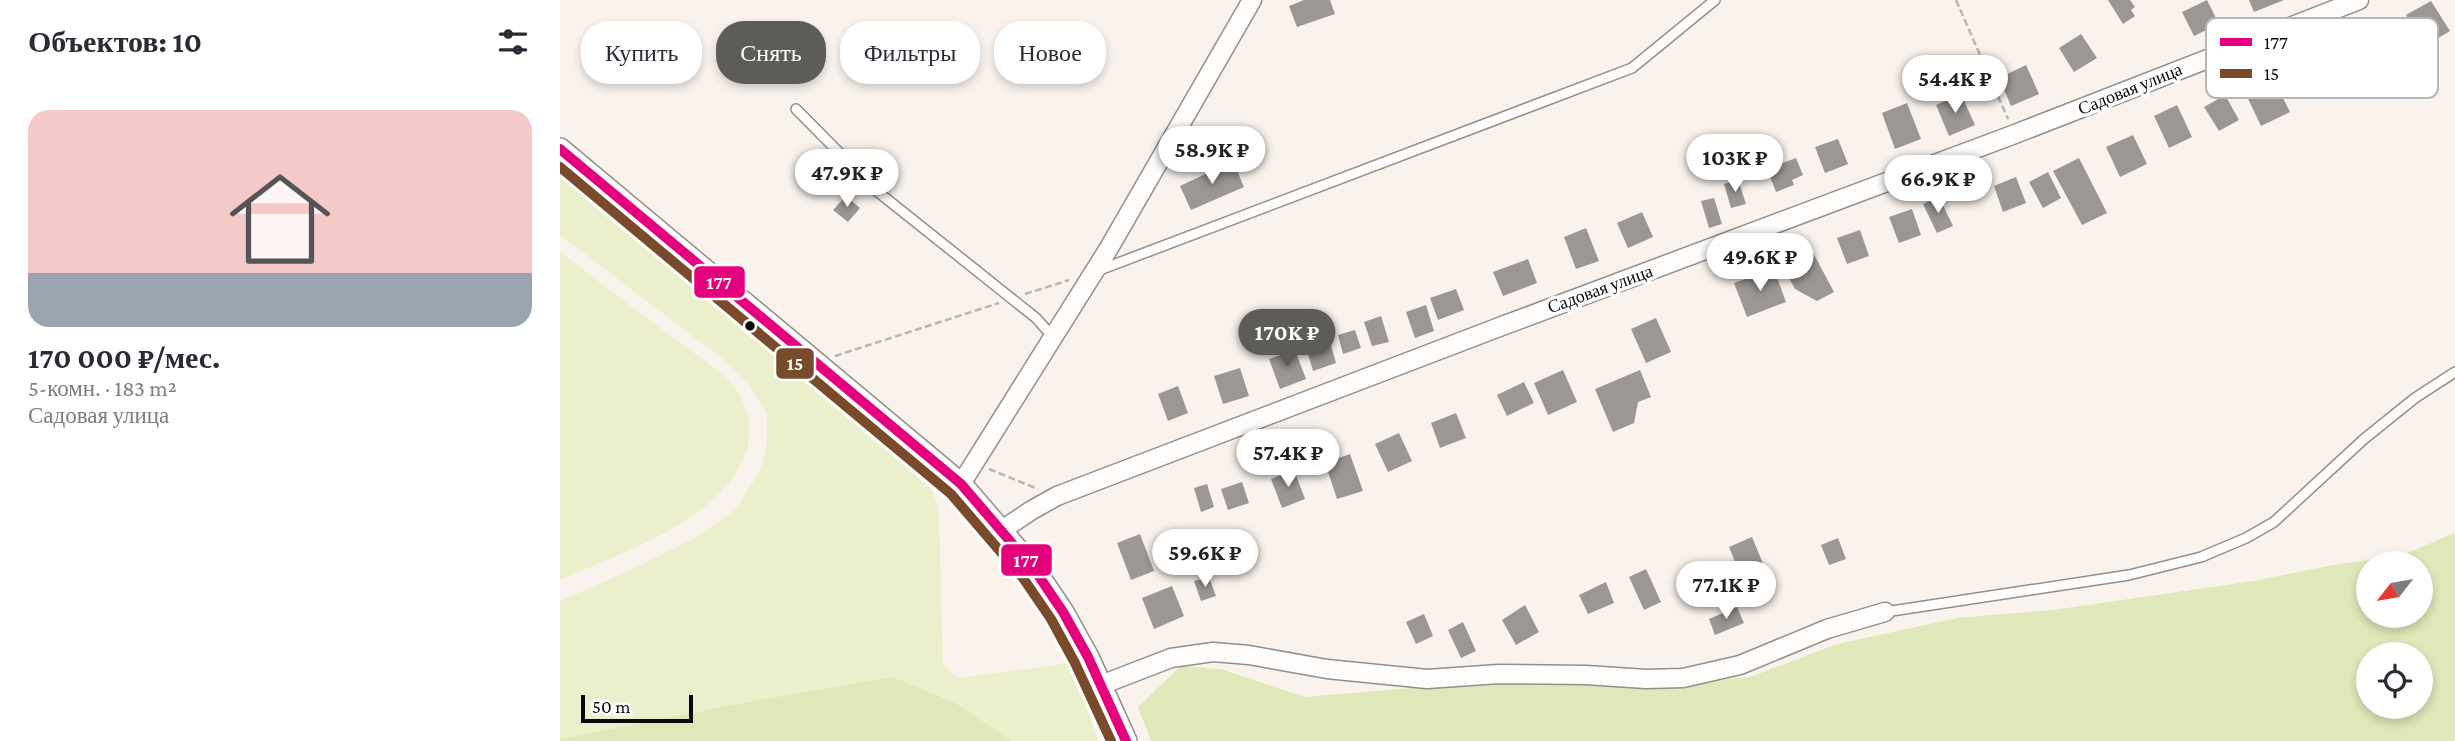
<!DOCTYPE html>
<html lang="ru">
<meta charset="utf-8">
<style>
body{margin:0;font-family:"Crimson Pro",serif;background:#f7f7f7;color:#2b2b33;height:100vh;display:flex;flex-direction:column;font-size:26px;white-space:nowrap}
*{box-sizing:border-box;margin:0}
p{font-size:23px;color:#7c7c81}
.icon{flex:none;width:38px;height:38px;fill:none;stroke:currentColor;stroke-width:2;stroke-linecap:round;stroke-linejoin:round}
.map{position:relative;flex:1;overflow:hidden}
.details{display:flex;flex-direction:column;background:#fff;width:560px}
.details>*{flex:none}
.guide{position:absolute;left:21px;top:21px;width:665px;height:63px;display:flex;gap:14px}
.needle{width:46px;rotate:239deg}
.tools{position:absolute;left:1796px;top:551px;display:grid;gap:14px}
.tools a{display:grid;place-items:center;width:77px;height:77px;border-radius:50%;background:#fff;box-shadow:0 4px 10px #0003;font-size:35px}
.scale{position:absolute;left:21px;bottom:18px;width:112px;box-sizing:border-box;padding-left:7px;border:4px solid #0a0a0a;border-top:0;font-size:19px;line-height:24px;white-space:nowrap;color:#0a0a0a;-webkit-text-stroke:5px #fff;paint-order:stroke}
.price{position:absolute;translate:-50% -60px;padding:0 16px;border-radius:24px;background:#fff;color:#222;font-size:23px;line-height:46px;filter:drop-shadow(0 2px 4px #0008)}
.price::after{content:'';position:absolute;left:50%;top:42px;width:21px;height:16px;margin-left:-10px;background:inherit;clip-path:polygon(0 0,100% 0,50% 100%)}
.price.active{background:#5e5c59;color:#fff}
ul{padding:0;list-style:none}
li{display:grid;align-content:center;gap:14px;height:371px;padding:0 28px}
li span{display:grid;place-items:center;height:217px;border-radius:21px;color:#555}
li>.icon{margin-inline-start:auto}
span .icon{width:126px;height:126px;fill:#fffc;stroke-width:1}
li b{font-size:30px}
h2{display:flex;justify-content:space-between;align-items:center;height:84px;padding:0 28px;font-size:30px}
.pill{padding:0 24px;border-radius:28px;background:#fff;box-shadow:0 4px 10px #0003;font-size:24px;line-height:63px}
.pill.active{background:#5e5c59;color:#fff}
main{display:flex;flex:1;min-height:0}
.map>svg:first-child{display:block}
.green{fill:#ecefcb}
.forest{fill:#e0e7b8;fill-rule:evenodd}
.building{fill:#9c9794}
.lines{fill:none;stroke-linecap:round;stroke-linejoin:round}
.service-casing{stroke:#928f8c;stroke-width:12}
.minor-casing{stroke:#928f8c;stroke-width:21}
.tertiary-casing{stroke:#928f8c;stroke-width:24}
.path{stroke:#b7b6b5;stroke-width:2.5;stroke-dasharray:7 3.5;stroke-linecap:butt}
.service{stroke:#fefdfc;stroke-width:9}
.minor{stroke:#fefdfc;stroke-width:18}
.tertiary{stroke:#fefdfc;stroke-width:21}
.bus-1-casing{stroke:#fff;stroke-width:16}
.bus-2-casing{stroke:#fff;stroke-width:16}
.bus-1{stroke:#e5007d;stroke-width:10}
.bus-2{stroke:#7a4b2a;stroke-width:10}
.bus-dot{fill:#0a0a0a;stroke:#fff;stroke-width:2.5}
.labels{text-anchor:middle;stroke-width:7;stroke-linejoin:round;paint-order:stroke}
.street-label{font-size:18px;fill:#0a0a0a;stroke:#fff}
.key{fill:#fff;stroke:#b6b6b6;stroke-width:2}
.key-label{font-size:19px;fill:#0a0a0a}
.line-badge{stroke:#fff;stroke-width:2.5}
.badge-label{font-size:19px;text-anchor:middle;font-weight:bold;fill:#fff}
</style>
<main>
<section class="details">
<h2>Объектов: 10<svg class="icon" aria-label="filters" viewBox="0 0 24 24"><path d="M4 7h16M4 17h16"/><circle cx="9" cy="7" r="2"/><circle cx="15" cy="17" r="2"/></svg></h2>
<ul>
<li><span style="background:linear-gradient(#f6c9c9 75%,#9aa5b1 0)"><svg class="icon" aria-label="home" viewBox="0 0 24 24"><path d="M3 11l9-7 9 7M6 9v11h12V9"/></svg></span><div><b>170 000 ₽/мес.</b><p>5-комн. · 183 m²</p><p>Садовая улица</p></div></li>
</ul>
</section>
<div class="map">
<svg width="1895" height="741" viewBox="0 0 1895 741">
<rect width="100%" height="100%" fill="#faf3ed"/>
<g class="green">
<path d="M0,177L338,452C363,473 373,482 379,514L383,665L398,678L511,663L538,741H452L394,702L333,677L193,701L0,739V601L70,570L138,536L176,509L200,471L207,443V414L188,383L159,356L0,235Z"/>
<path d="M0,252C38,281 76,310 115,339C135,354 166,373 179,394C188,410 192,427 188,445C171,517 61,553 0,580Z"/>
</g>
<g class="forest">
<path d="M1895,533V741H591L578,707L621,666L661,669L745,697L921,682L1085,687L1190,677L1277,644L1398,618L1493,610L1694,581L1773,565L1842,555ZM1808,564H1860V616H1808ZM1808,654H1860V707H1808Z"/>
<polygon points="333,677 394,702 452,741 0,741 0,739 193,701"/>
</g>
<g class="building">
<polygon points="744,0 770,0 775,14 737,27 729,6"/>
<polygon points="1548,0 1570,0 1575,7 1571,10 1575,16 1563,24"/>
<polygon points="1647,0 1659,24 1634,36 1622,12"/>
<polygon points="1689,0 1724,0 1694,12"/>
<polygon points="1871,1 1890,31 1865,46 1846,15"/>
<polygon points="1521,34 1537,58 1514,72 1499,48"/>
<polygon points="1466,65 1479,94 1451,106 1439,78"/>
<polygon points="1710,72 1730,112 1701,126 1682,86"/>
<polygon points="1401,94 1415,125 1389,136 1376,105"/>
<polygon points="1665,95 1679,120 1659,131 1644,107"/>
<polygon points="1347,103 1361,139 1335,149 1322,113"/>
<polygon points="1617,105 1632,137 1609,148 1594,116"/>
<polygon points="1573,135 1587,164 1560,177 1546,147"/>
<polygon points="1278,139 1288,164 1265,173 1255,147"/>
<polygon points="1236,158 1243,175 1232,180 1234,185 1216,192 1207,169"/>
<polygon points="1519,158 1547,213 1522,225 1493,171"/>
<polygon points="673,161 684,187 631,210 620,186"/>
<polygon points="1488,172 1501,198 1483,208 1469,182"/>
<polygon points="1456,177 1466,203 1443,212 1434,186"/>
<polygon points="1178,180 1186,204 1171,208 1164,184"/>
<polygon points="286,196 300,208 288,222 273,210"/>
<polygon points="1379,197 1393,226 1377,233 1363,204"/>
<polygon points="1154,198 1162,224 1149,228 1141,201"/>
<polygon points="1352,209 1361,235 1339,243 1329,217"/>
<polygon points="1082,212 1093,237 1068,248 1057,223"/>
<polygon points="1026,228 1039,261 1016,269 1004,237"/>
<polygon points="1300,230 1309,256 1287,264 1277,238"/>
<polygon points="1251,249 1274,292 1257,301 1235,289 1222,265"/>
<polygon points="968,259 977,283 943,296 933,272"/>
<polygon points="1214,269 1226,302 1187,317 1174,283"/>
<polygon points="896,289 904,310 878,320 870,298"/>
<polygon points="866,305 874,331 855,338 846,312"/>
<polygon points="821,316 829,342 812,346 804,322"/>
<polygon points="1096,318 1111,352 1086,363 1071,329"/>
<polygon points="765,325 776,363 753,371 741,330"/>
<polygon points="795,330 801,348 783,354 778,335"/>
<polygon points="735,350 746,379 720,389 709,359"/>
<polygon points="680,368 689,396 663,404 654,376"/>
<polygon points="1003,370 1017,402 988,415 974,383"/>
<polygon points="1080,370 1091,397 1078,402 1074,423 1053,432 1035,389"/>
<polygon points="964,382 974,403 947,416 937,395"/>
<polygon points="618,386 628,413 608,421 598,394"/>
<polygon points="896,413 906,438 880,448 871,423"/>
<polygon points="839,433 852,461 828,472 815,444"/>
<polygon points="790,454 803,491 777,499 765,463"/>
<polygon points="734,470 745,499 722,508 711,479"/>
<polygon points="682,482 689,503 668,510 661,489"/>
<polygon points="647,484 654,507 641,512 634,488"/>
<polygon points="580,534 594,571 571,580 557,543"/>
<polygon points="1192,537 1204,566 1181,576 1169,547"/>
<polygon points="1278,538 1286,559 1269,565 1261,545"/>
<polygon points="1086,569 1101,602 1084,610 1069,577"/>
<polygon points="649,577 656,596 641,601 634,581"/>
<polygon points="1046,582 1054,603 1028,614 1019,595"/>
<polygon points="612,586 624,616 594,629 582,598"/>
<polygon points="965,605 979,632 956,645 942,620"/>
<polygon points="1177,607 1184,623 1155,635 1149,619"/>
<polygon points="864,614 873,636 856,644 846,622"/>
<polygon points="903,622 916,651 901,658 888,630"/>
</g>
<g class="lines">
<defs>
<g id="service">
<polyline points="236,109 318,192 476,318 492,336"/>
<polyline points="537,271 1072,68 1155,0"/>
<polyline points="1325,612 1569,575 1641,557 1686,538 1714,522 1804,439 1855,398 1895,372"/>
</g>
<g id="minor">
<polyline points="401,484 549,248 692,0"/>
<polyline points="442,530 472,510 497,496 942,326 1455,134 1799,0"/>
<polyline points="541,685 611,658 653,652 689,655 767,669 867,679 939,674 1026,675 1086,679 1123,678 1180,665 1267,629 1325,612"/>
</g>
<polyline id="tertiary" points="0,149 401,484 474,569 503,612 528,657 566,741"/>
</defs>
<use href="#service" class="service-casing"/>
<use href="#minor" class="minor-casing"/>
<use href="#tertiary" class="tertiary-casing"/>
<g class="path">
<polyline points="1396,0 1448,119"/>
<polyline points="465,294 509,280"/>
<polyline points="275,356 439,303"/>
<polyline points="429,469 478,489"/>
</g>
<use href="#service" class="service"/>
<use href="#minor" class="minor"/>
<use href="#tertiary" class="tertiary"/>
<defs>
<polyline id="bus-1" points="0,149 401,484 474,569 503,612 528,657 566,741"/>
<polyline id="bus-2" points="0,167 391,494 463,578 491,619 515,663 551,741"/>
</defs>
<use href="#bus-1" class="bus-1-casing"/>
<use href="#bus-2" class="bus-2-casing"/>
<use href="#bus-1" class="bus-1"/>
<use href="#bus-2" class="bus-2"/>
</g>
<circle class="bus-dot" cx="190" cy="326" r="6"/>
<g class="labels">
<g class="street-label">
<text transform="translate(1570 89) rotate(-22)" y="6">Садовая улица</text>
<text transform="translate(1040 289) rotate(-20)" y="6">Садовая улица</text>
</g>
</g>
<rect x="1646" y="18" width="232" height="80" rx="10" class="key"/>
<rect x="1660" y="38" width="32" height="8" fill="#e5007d"/>
<rect x="1660" y="69" width="32" height="9" fill="#7a4b2a"/>
<g class="key-label">
<text x="1704" y="49">177</text>
<text x="1704" y="80">15</text>
</g>
<g class="line-badge">
<rect x="133" y="265" width="53" height="34" rx="7" fill="#e5007d"/>
<rect x="215" y="347" width="40" height="33" rx="7" fill="#7a4b2a"/>
<rect x="440" y="543" width="53" height="34" rx="7" fill="#e5007d"/>
</g>
<g class="badge-label">
<text x="159" y="289">177</text>
<text x="235" y="370">15</text>
<text x="466" y="567">177</text>
</g>
</svg>
<div class="tools">
<a><svg class="needle" viewBox="-14 -14 28 28"><path d="M0-13l5 13h-10z" fill="#e53935"/><path d="M0 13l5-13h-10z" fill="#7c7c81"/></svg></a>
<a><svg class="icon" aria-label="locate" viewBox="0 0 24 24"><circle cx="12" cy="12" r="6"/><path d="M12 2v4M12 18v4M2 12h4M18 12h4"/></svg></a>
</div>
<div class="scale">50 m</div>
<b class="price" style="left:1395px;top:115px">54.4K ₽</b>
<b class="price" style="left:652px;top:186px">58.9K ₽</b>
<b class="price" style="left:1175px;top:194px">103K ₽</b>
<b class="price" style="left:287px;top:209px">47.9K ₽</b>
<b class="price" style="left:1378px;top:215px">66.9K ₽</b>
<b class="price" style="left:1200px;top:293px">49.6K ₽</b>
<b class="price active" style="left:727px;top:369px">170K ₽</b>
<b class="price" style="left:728px;top:489px">57.4K ₽</b>
<b class="price" style="left:645px;top:589px">59.6K ₽</b>
<b class="price" style="left:1166px;top:621px">77.1K ₽</b>
<div class="guide">
<a class="pill">Купить</a>
<a class="pill active">Снять</a>
<a class="pill">Фильтры</a>
<a class="pill">Новое</a>
</div>
</div>
</main>
